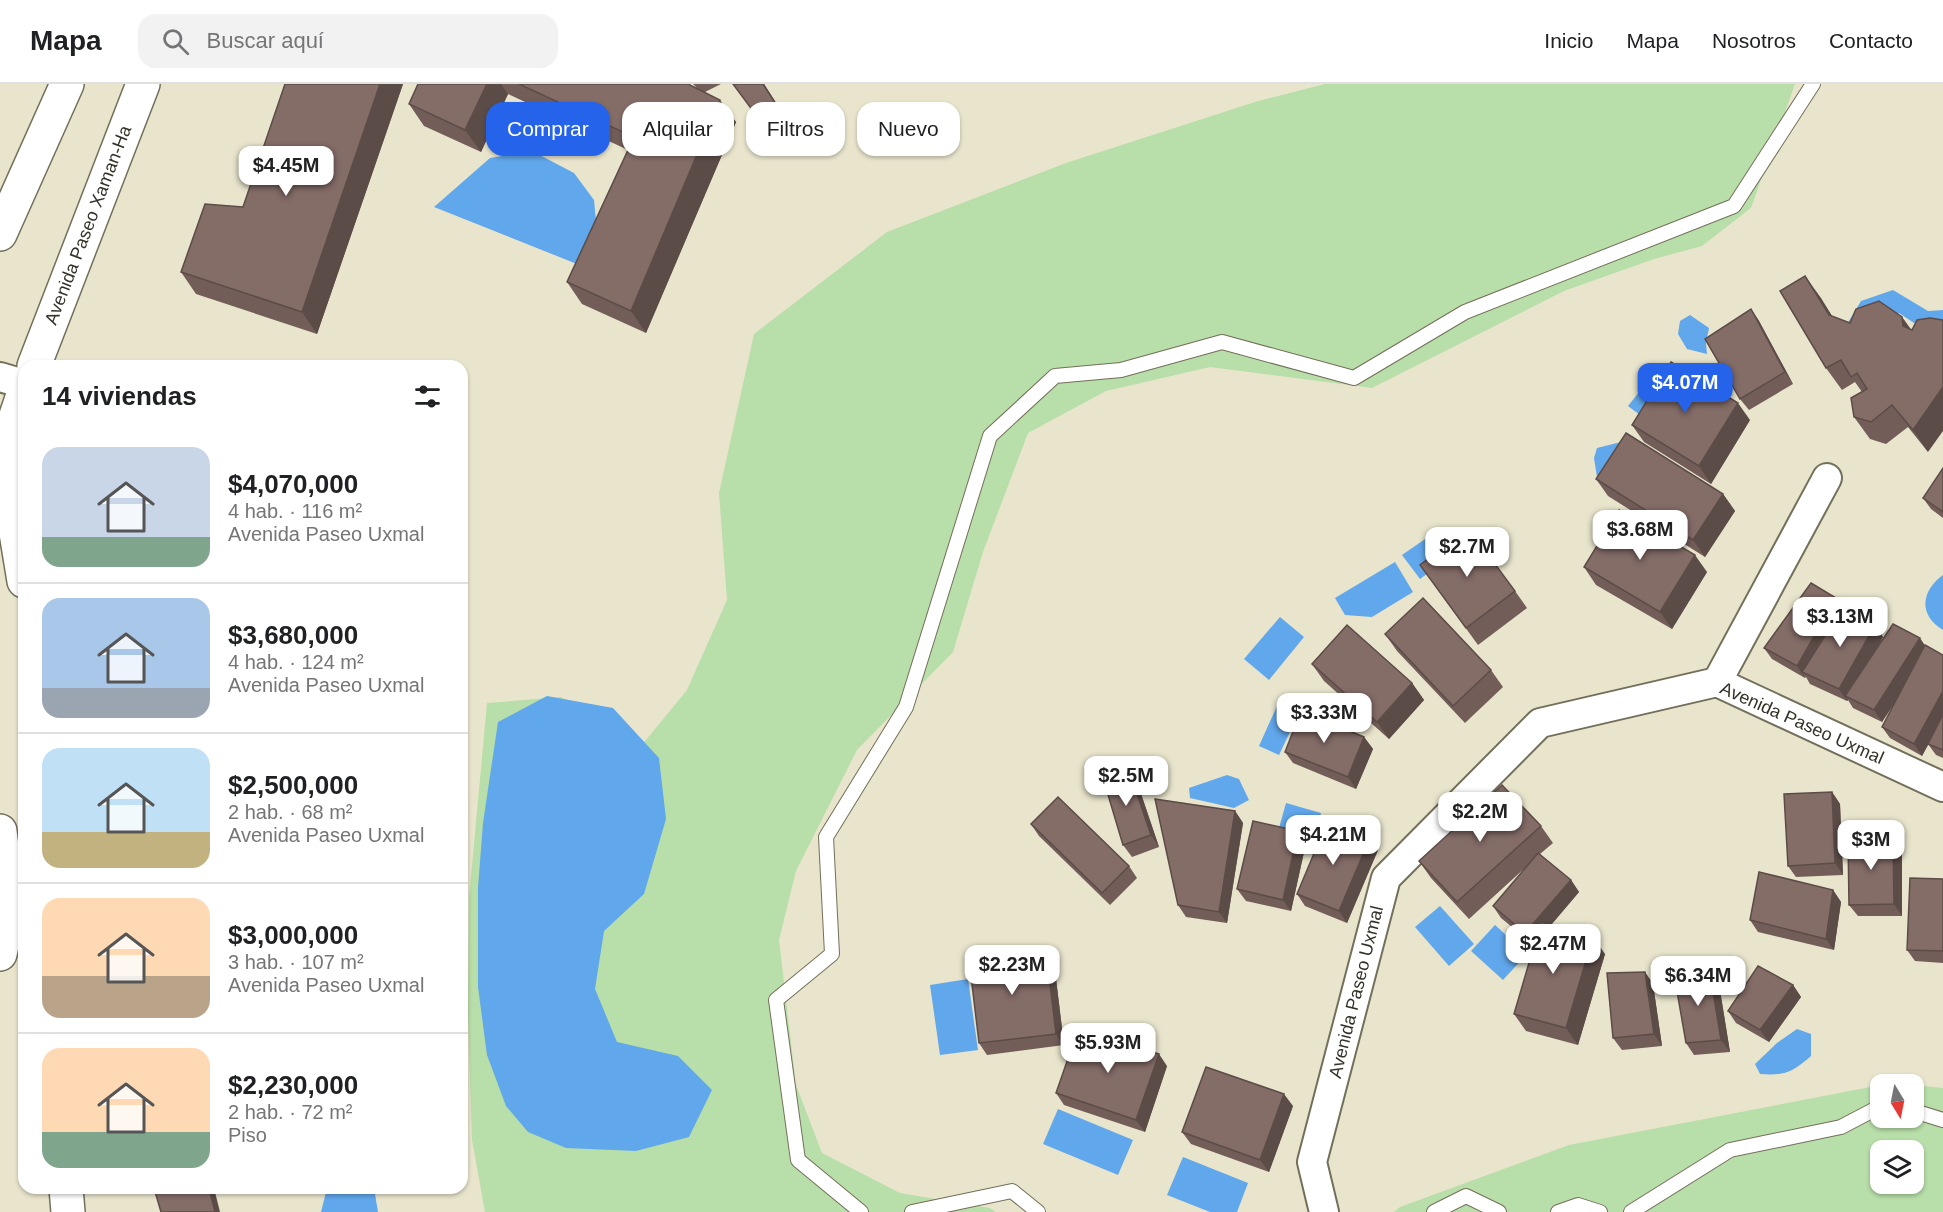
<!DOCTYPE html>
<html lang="es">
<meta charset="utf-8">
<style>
body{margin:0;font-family:Helvetica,sans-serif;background:#f2f2f2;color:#202124;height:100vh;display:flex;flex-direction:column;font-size:22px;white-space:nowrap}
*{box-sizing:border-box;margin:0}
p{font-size:20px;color:#757577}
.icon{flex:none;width:33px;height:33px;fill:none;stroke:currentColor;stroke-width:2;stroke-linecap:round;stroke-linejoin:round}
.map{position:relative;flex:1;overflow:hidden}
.side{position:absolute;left:18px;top:276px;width:450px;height:834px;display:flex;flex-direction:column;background:#fff;border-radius:18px;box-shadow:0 2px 4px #0004}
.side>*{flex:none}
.banner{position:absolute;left:486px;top:18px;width:570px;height:54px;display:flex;gap:12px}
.needle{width:39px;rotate:170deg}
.tools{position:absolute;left:1870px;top:990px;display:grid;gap:12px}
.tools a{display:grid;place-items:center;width:54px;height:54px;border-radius:12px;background:#fff;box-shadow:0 2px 4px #0004;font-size:30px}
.price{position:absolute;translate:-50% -51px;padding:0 14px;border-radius:12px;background:#fff;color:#222;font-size:20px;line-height:39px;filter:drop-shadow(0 2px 3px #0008)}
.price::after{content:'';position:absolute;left:50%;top:36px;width:18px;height:14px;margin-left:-9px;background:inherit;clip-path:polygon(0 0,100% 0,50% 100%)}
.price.current{background:#2563eb;color:#fff}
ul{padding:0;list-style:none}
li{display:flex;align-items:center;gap:18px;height:150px;padding:0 24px}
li+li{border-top:2px solid #e0e0e0}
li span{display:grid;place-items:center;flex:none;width:168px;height:120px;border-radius:18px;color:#555}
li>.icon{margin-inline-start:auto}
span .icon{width:72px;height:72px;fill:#fffc;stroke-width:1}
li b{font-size:26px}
h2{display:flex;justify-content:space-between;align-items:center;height:72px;padding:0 24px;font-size:26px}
.pill{padding:0 21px;border-radius:18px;background:#fff;box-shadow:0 2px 4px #0004;font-size:21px;line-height:54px}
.pill.current{background:#2563eb;color:#fff}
header{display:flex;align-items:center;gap:36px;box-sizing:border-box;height:84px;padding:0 30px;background:#fff;border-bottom:2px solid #e0e0e0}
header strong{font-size:28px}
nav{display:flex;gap:33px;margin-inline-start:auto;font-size:21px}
.search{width:420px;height:54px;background:#f2f2f2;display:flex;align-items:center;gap:15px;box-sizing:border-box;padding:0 21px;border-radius:18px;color:#757577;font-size:22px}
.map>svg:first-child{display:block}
.green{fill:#b8dea9;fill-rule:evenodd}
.water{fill:#61a7eb}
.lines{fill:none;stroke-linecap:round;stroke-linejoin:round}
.service-casing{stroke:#736f5a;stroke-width:16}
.minor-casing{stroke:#736f5a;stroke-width:32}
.secondary-casing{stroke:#736f5a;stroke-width:36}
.service{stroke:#fff;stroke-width:14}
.minor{stroke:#fff;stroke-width:28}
.secondary{stroke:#fff;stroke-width:33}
.wall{fill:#725d59}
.shaded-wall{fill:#5c4c48}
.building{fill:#846c67;stroke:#5c4c48;stroke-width:1.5}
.labels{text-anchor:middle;stroke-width:6;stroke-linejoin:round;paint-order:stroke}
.street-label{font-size:18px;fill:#333128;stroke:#fff}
</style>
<header>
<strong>Mapa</strong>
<div class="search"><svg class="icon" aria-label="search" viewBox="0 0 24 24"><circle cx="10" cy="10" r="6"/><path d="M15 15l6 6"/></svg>Buscar aquí</div>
<nav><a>Inicio</a><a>Mapa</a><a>Nosotros</a><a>Contacto</a></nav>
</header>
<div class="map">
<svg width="1943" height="1128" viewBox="0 0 1943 1128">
<rect width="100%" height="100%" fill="#e9e5cd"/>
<g class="green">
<polygon points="1325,0 1795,0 1751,124 1702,162 1654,175 1564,207 1372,304 1210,283 1106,307 1028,349 983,468 953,568 857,666 796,787 779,856 796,1001 822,1069 900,1109 990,1124 996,1128 485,1128 472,1056 468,932 469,814 487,619 561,613 641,662 687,606 727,516 719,409 754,250 887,148 1066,79 1258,17"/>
<path d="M1881,1001V1034H1914V1001L1943,1004V1128H1394L1400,1123L1569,1061ZM1881,1066H1914V1100H1881Z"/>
</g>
<g class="water">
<polygon points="532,67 574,89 594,116 598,157 587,184 434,123 490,74"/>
<polygon points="1893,206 1928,227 1943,226 1943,247 1917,241 1899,229 1877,237 1847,240 1861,217"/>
<polygon points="1690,231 1709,244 1706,259 1707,270 1687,265 1678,250 1680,237"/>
<polygon points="1655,288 1670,300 1644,334 1628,322"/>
<polygon points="1625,357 1608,399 1597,393 1594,374 1597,364"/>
<polygon points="1428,453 1447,461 1447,475 1420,495 1402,471"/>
<polygon points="1395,478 1413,508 1372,533 1345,531 1335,514"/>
<path d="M1943,491V546C1918,531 1921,507 1943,491Z"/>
<polygon points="1280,533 1304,553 1269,596 1244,575"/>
<polygon points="547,612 613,624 659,674 666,735 644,810 604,847 595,905 617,958 678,972 712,1006 689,1053 636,1067 566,1064 528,1048 506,1022 487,971 478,903 478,804 483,739 498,638"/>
<polygon points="1277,622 1298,631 1279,671 1259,662"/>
<polygon points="1227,691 1239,695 1249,716 1234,724 1190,714 1189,704"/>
<polygon points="1286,719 1321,729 1314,753 1279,744"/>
<polygon points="1440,822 1474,860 1449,882 1415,843"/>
<polygon points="1495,841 1527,870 1503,896 1471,867"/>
<polygon points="968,895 978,966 940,971 930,901"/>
<path d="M1797,945L1811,950V972C1793,988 1784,992 1760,990L1755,980L1777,959Z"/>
<polygon points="1058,1025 1133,1056 1118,1091 1043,1060"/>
<polygon points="1183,1073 1248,1099 1237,1128 1210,1128 1167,1111"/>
<polygon points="327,1104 374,1104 378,1128 321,1128"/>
</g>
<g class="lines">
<defs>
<g id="service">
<polyline points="1914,1027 1943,1036"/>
<polyline points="861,1128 798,1076 776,916 832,870 826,753 906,623 990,352 1055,292 1121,286 1222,258 1354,294 1465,228 1734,122 1813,0"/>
<polyline points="912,1128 1012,1107 1038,1128"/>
<polyline points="1434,1128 1466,1112 1499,1128"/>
<polyline points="1558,1128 1578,1121 1600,1128"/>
<polyline points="1631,1128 1730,1066 1841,1043 1881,1022"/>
</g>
<g id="minor">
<polyline points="0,293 24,300"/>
<polyline points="1717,598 1827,394"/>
<polyline points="1324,1128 1312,1078 1386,794 1540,639 1717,598 1943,703"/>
</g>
<g id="secondary">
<polyline points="0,150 67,0"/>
<polyline points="34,282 143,0"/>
<polyline points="24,308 3,370 24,497"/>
<polyline points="0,747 10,827 0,870"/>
<polyline points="66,1104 68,1128"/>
</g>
</defs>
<use href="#service" class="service-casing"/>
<use href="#minor" class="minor-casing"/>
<use href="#secondary" class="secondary-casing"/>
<use href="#service" class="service"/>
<use href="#minor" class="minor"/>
<use href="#secondary" class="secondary"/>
</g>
<g class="wall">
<polygon points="285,0 403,0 317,250 196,210 181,188 243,123"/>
<polygon points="418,0 688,0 697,4 693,0 721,0 705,8 736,38 646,249 582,220 567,198 628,66 508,10 481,68 424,42 409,20"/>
<polygon points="733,0 764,0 786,35 767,47"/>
<polygon points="1805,192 1832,232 1850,239 1902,233 1910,244 1928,368 1908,343 1886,360 1870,355 1854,333 1862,308 1855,298 1842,306 1826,284"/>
<polygon points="1751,225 1759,237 1793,300 1749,326 1740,315"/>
<polygon points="1750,336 1711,400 1644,358 1632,341"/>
<polygon points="1943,384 1943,434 1931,425 1923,414"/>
<polygon points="1596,395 1723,410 1735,427 1705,473 1608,412"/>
<polygon points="1420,481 1515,507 1527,524 1478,561"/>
<polygon points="1584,483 1707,488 1672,545 1596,501"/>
<polygon points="1836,514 1842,524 1875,541 1883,553 1875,568 1926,562 1943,571 1943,674 1936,671 1928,660 1922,672 1890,654 1882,643 1894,620 1882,638 1853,624 1848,616 1847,617 1810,600 1806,593 1805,594 1772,575 1764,564"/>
<polygon points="1385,550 1491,586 1503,603 1465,639 1397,567"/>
<polygon points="1312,580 1412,599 1424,616 1389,655 1324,597"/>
<polygon points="1364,653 1373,665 1356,705 1293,679 1285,668"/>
<polygon points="1136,695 1159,763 1132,773 1123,761"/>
<polygon points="1832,708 1840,720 1843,791 1796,793 1788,782"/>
<polygon points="1235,727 1243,739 1227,839 1186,833 1178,821"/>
<polygon points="1031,740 1129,782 1137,794 1110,821 1039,752"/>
<polygon points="1541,742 1553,759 1540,770 1571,796 1579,808 1551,841 1605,870 1578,961 1526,947 1514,930 1534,861 1501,834 1493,822 1526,783 1469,835 1431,794 1419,777"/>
<polygon points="1298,747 1306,759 1291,827 1246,817 1237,805"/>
<polygon points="1902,765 1902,832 1858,832 1849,821"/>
<polygon points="1378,766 1347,839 1305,822 1297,810"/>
<polygon points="1943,795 1943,879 1915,877 1907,866"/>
<polygon points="1833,806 1841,818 1834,866 1758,848 1750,836"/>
<polygon points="1046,866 1054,878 1064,961 987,971 979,959"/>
<polygon points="1645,888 1653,900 1662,962 1622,966 1613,954"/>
<polygon points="1719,900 1730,968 1694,971 1686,959"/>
<polygon points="1793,901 1801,913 1769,958 1736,939 1728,927"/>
<polygon points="1167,982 1145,1048 1064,1021 1056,1009"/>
<polygon points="1293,1022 1269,1088 1191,1060 1182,1048"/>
</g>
<g class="shaded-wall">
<polygon points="380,0 403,0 317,250 302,228"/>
<polygon points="487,0 501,0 508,10 481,68 465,46"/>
<polygon points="763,0 764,0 786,35 778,23"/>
<polygon points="720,16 736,38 646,249 631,227"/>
<polygon points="1805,192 1821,214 1845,253 1829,231"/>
<polygon points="1751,225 1759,237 1793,300 1785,288"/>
<polygon points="1902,233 1917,255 1903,242"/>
<polygon points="1943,303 1943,347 1928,368 1913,346"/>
<polygon points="1738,319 1750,336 1711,400 1699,382"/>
<polygon points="1723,410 1735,427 1705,473 1693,456"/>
<polygon points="1695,471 1707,488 1672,545 1660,528"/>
<polygon points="1836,514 1844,526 1802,588 1805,594 1797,582"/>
<polygon points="1875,541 1883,553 1849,614 1845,612 1848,616 1847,617 1839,605"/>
<polygon points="1920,554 1928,566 1882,638 1874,626"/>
<polygon points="1412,599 1424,616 1389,655 1377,638"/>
<polygon points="1943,607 1943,634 1922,672 1914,660"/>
<polygon points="1364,653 1373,665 1356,705 1348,693"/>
<polygon points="1128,684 1136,695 1159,763 1151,751"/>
<polygon points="1832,708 1840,720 1843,791 1835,779"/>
<polygon points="1235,727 1243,739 1227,839 1219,828"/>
<polygon points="1298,747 1306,759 1291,827 1283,816"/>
<polygon points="1370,754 1378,766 1347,839 1339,827"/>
<polygon points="1893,754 1902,765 1902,832 1894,820"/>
<polygon points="1571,796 1579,808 1534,861 1525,849"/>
<polygon points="1833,806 1841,818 1834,866 1826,855"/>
<polygon points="1593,853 1605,870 1578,961 1566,944"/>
<polygon points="1046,866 1054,878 1064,961 1056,950"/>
<polygon points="1645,888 1653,900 1662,962 1654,950"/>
<polygon points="1710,889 1719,900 1730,968 1721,956"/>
<polygon points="1793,901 1801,913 1769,958 1760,946"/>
<polygon points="1159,970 1167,982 1145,1048 1136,1036"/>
<polygon points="1284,1010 1293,1022 1269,1088 1260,1076"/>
<polygon points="209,1104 214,1104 220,1128 215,1128"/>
</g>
<g class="building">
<polygon points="285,0 380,0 302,228 181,188 205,120 243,123"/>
<polygon points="418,0 487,0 465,46 409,20"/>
<polygon points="519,0 688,0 720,16 631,227 567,198 634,53"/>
<polygon points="733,0 763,0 778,23 759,35"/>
<polygon points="1805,192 1829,231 1850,239 1856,225 1879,217 1902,233 1903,242 1912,246 1917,236 1930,234 1943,236 1943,303 1913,346 1892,321 1871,338 1854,333 1851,314 1867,305 1857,289 1851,293 1841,276 1826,284 1780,207"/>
<polygon points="1751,225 1785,288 1740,315 1705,255"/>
<polygon points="1671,278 1738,319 1699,382 1632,341"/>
<polygon points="1626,349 1723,410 1693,456 1596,395"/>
<polygon points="1943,384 1943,428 1923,414"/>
<polygon points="1619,426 1695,471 1660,528 1584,483"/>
<polygon points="1469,445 1515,507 1466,544 1420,481"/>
<polygon points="1811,499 1836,514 1797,582 1764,564"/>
<polygon points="1423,514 1491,586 1453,622 1385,550"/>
<polygon points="1845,520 1875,541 1839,605 1802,588"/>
<polygon points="1893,540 1920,554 1874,626 1845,612"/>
<polygon points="1347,541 1412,599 1377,638 1312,580"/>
<polygon points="1925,561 1943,571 1943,607 1914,660 1882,643"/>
<polygon points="1301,627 1364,653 1348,693 1285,668"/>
<polygon points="1943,630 1943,666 1928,660"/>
<polygon points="1128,684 1151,751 1123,761 1103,694"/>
<polygon points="1502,701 1541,742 1457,818 1419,777"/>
<polygon points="1832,708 1835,779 1788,782 1784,710"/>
<polygon points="1058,713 1129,782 1102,809 1031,740"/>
<polygon points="1155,715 1235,727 1219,828 1178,821"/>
<polygon points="1328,736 1370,754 1339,827 1297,810"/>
<polygon points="1253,737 1298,747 1283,816 1237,805"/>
<polygon points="1848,754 1893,754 1894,820 1849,821"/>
<polygon points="1538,769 1571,796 1525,849 1493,822"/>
<polygon points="1759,788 1833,806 1826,855 1750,836"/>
<polygon points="1910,794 1943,795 1943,867 1907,866"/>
<polygon points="1541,838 1593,853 1566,944 1514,930"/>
<polygon points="1046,866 1056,950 979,959 969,875"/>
<polygon points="1758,882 1793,901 1760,946 1728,927"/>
<polygon points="1645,888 1654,950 1613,954 1607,889"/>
<polygon points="1710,889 1721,956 1686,959 1674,890"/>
<polygon points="1079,943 1159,970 1136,1036 1056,1009"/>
<polygon points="1206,983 1284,1010 1260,1076 1182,1048"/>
<polygon points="154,1104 209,1104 215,1128 161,1128"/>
</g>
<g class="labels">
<g class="street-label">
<text transform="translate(88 141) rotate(-69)" y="6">Avenida Paseo Xaman-Ha</text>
<text transform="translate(1802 639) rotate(24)" y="6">Avenida Paseo Uxmal</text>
<text transform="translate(1356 908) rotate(-76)" y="6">Avenida Paseo Uxmal</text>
</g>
</g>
</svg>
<div class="tools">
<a><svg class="needle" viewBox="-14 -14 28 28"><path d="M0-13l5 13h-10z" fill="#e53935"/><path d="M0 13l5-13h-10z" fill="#757577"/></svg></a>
<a><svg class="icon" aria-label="layers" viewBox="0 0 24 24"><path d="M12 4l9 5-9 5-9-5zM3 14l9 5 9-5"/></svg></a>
</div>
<b class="price" style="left:286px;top:113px">$4.45M</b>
<b class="price current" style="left:1685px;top:330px">$4.07M</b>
<b class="price" style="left:1640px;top:477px">$3.68M</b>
<b class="price" style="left:1467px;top:494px">$2.7M</b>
<b class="price" style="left:1840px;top:564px">$3.13M</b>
<b class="price" style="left:1324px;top:660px">$3.33M</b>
<b class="price" style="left:1126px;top:723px">$2.5M</b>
<b class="price" style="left:1480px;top:759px">$2.2M</b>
<b class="price" style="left:1333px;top:782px">$4.21M</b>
<b class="price" style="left:1871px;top:787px">$3M</b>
<b class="price" style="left:1553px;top:891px">$2.47M</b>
<b class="price" style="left:1012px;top:912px">$2.23M</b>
<b class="price" style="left:1698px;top:923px">$6.34M</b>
<b class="price" style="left:1108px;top:990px">$5.93M</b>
<div class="banner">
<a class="pill current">Comprar</a>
<a class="pill">Alquilar</a>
<a class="pill">Filtros</a>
<a class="pill">Nuevo</a>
</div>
<section class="side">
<h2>14 viviendas<svg class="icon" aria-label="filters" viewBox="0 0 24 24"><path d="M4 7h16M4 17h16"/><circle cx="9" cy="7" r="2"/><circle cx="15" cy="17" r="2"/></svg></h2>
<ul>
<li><span style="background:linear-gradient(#c9d6e8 75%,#7fa58c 0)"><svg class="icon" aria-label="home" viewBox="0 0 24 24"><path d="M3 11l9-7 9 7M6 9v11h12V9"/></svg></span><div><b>$4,070,000</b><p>4 hab. · 116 m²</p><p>Avenida Paseo Uxmal</p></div></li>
<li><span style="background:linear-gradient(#a9c7e8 75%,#9aa5b1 0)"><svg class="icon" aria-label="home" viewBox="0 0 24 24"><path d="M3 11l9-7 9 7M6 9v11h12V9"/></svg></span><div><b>$3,680,000</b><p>4 hab. · 124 m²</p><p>Avenida Paseo Uxmal</p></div></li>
<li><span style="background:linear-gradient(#bfe0f5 70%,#c2b280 0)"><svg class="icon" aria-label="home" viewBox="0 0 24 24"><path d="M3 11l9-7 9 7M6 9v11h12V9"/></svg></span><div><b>$2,500,000</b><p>2 hab. · 68 m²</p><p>Avenida Paseo Uxmal</p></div></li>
<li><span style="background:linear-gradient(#ffd9b3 65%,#b9a48a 0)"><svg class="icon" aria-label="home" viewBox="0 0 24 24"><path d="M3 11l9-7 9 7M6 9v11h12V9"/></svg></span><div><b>$3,000,000</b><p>3 hab. · 107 m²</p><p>Avenida Paseo Uxmal</p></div></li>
<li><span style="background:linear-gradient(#ffd9b3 70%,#7fa58c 0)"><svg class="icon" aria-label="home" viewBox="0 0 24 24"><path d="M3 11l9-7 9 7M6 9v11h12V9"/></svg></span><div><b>$2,230,000</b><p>2 hab. · 72 m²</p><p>Piso</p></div></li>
</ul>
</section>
</div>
